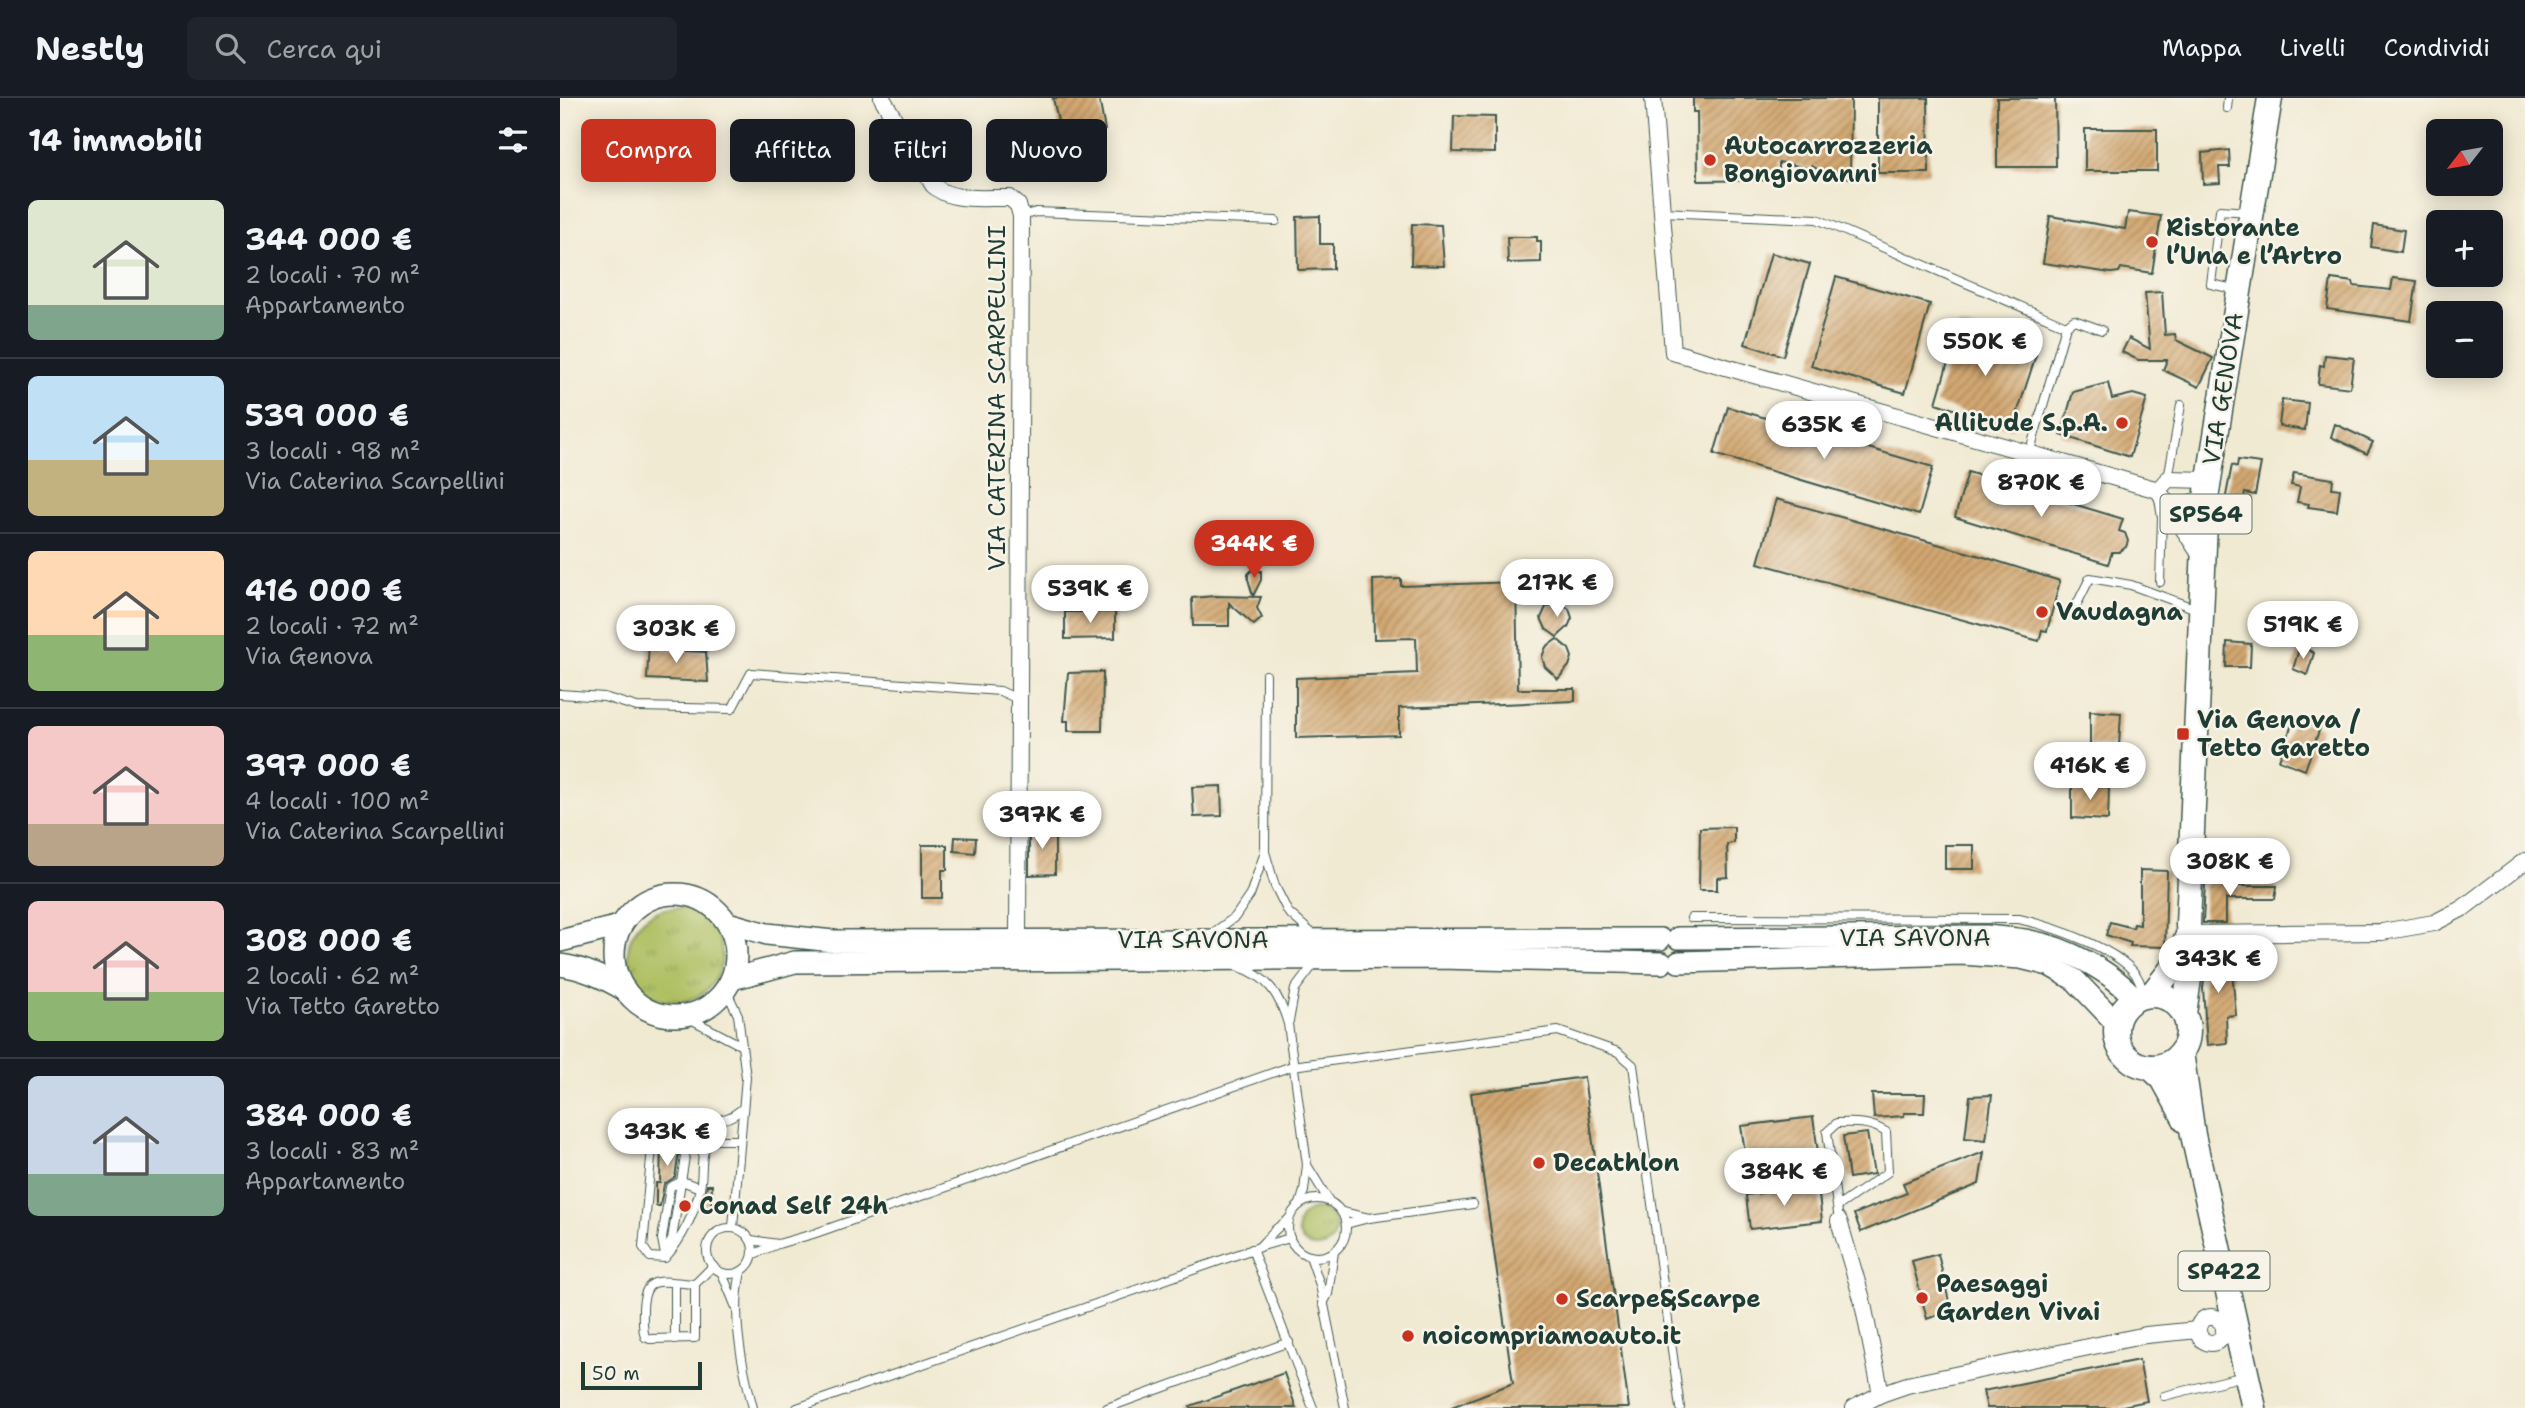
<!DOCTYPE html>
<html lang="it">
<meta charset="utf-8">
<style>
body{margin:0;font-family:"Shantell Sans",sans-serif;background:#20242c;color:#f1f3f6;height:100vh;display:flex;flex-direction:column;font-size:26px;white-space:nowrap}
*{box-sizing:border-box;margin:0}
p{font-size:23px;color:#9ea1a6}
.icon{flex:none;width:38px;height:38px;fill:none;stroke:currentColor;stroke-width:2;stroke-linecap:round;stroke-linejoin:round}
.map{position:relative;flex:1;overflow:hidden}
.details{display:flex;flex-direction:column;background:#171b24;width:560px}
.details>*{flex:none}
.banner{position:absolute;left:21px;top:21px;width:665px;height:63px;display:flex;gap:14px}
.needle{width:46px;rotate:239deg}
.fabs{position:absolute;left:1866px;top:21px;display:grid;gap:14px}
.fabs a{display:grid;place-items:center;width:77px;height:77px;border-radius:10px;background:#171b24;box-shadow:0 4px 18px #0003;font-size:35px}
.scale{position:absolute;left:21px;bottom:18px;width:121px;box-sizing:border-box;padding-left:7px;border:4px solid #1f3d34;border-top:0;font-size:19px;line-height:24px;white-space:nowrap;color:#1f3d34;-webkit-text-stroke:5px #f7f3e8;paint-order:stroke}
.price{position:absolute;translate:-50% -60px;padding:0 16px;border-radius:24px;background:#fff;color:#222;font-size:23px;line-height:46px;filter:drop-shadow(0 2px 4px #0008)}
.price::after{content:'';position:absolute;left:50%;top:42px;width:21px;height:16px;margin-left:-10px;background:inherit;clip-path:polygon(0 0,100% 0,50% 100%)}
.price.on{background:#c8321e;color:#fff}
ul{padding:0;list-style:none}
li{display:flex;align-items:center;gap:21px;height:175px;padding:0 28px}
li+li{border-top:2px solid #363941}
li span{display:grid;place-items:center;flex:none;width:196px;height:140px;border-radius:10px;color:#555}
li>.icon{margin-inline-start:auto}
span .icon{width:84px;height:84px;fill:#fffc;stroke-width:1}
li b{font-size:30px}
h2{display:flex;justify-content:space-between;align-items:center;height:84px;padding:0 28px;font-size:30px}
.tag{padding:0 24px;border-radius:10px;background:#171b24;box-shadow:0 4px 18px #0003;font-size:24px;line-height:63px}
.tag.on{background:#c8321e;color:#fff}
header{display:flex;align-items:center;gap:42px;box-sizing:border-box;height:98px;padding:0 35px;background:#171b24;border-bottom:2px solid #363941}
header strong{font-size:33px}
nav{display:flex;gap:38px;margin-inline-start:auto;font-size:24px}
.search{width:490px;height:63px;background:#20242c;display:flex;align-items:center;gap:18px;box-sizing:border-box;padding:0 24px;border-radius:10px;color:#9ea1a6;font-size:26px}
main{display:flex;flex:1;min-height:0}
.map>svg:first-child{display:block}
.grass{fill:url(#grass-tufts);stroke:#667e4b;stroke-width:2}
.building{fill:url(#building-hatch)}
.lines{fill:none;stroke-linecap:round;stroke-linejoin:round}
.lane-casing{stroke:#3e574c;stroke-width:10}
.street-casing{stroke:#3e574c;stroke-width:18}
.secondary-casing{stroke:#3e574c;stroke-width:24}
.primary-casing{stroke:#3e574c;stroke-width:27}
.lane{stroke:#fff;stroke-width:8}
.street{stroke:#fff;stroke-width:16}
.secondary{stroke:#fff;stroke-width:21}
.primary{stroke:#fff;stroke-width:24}
.poi-dot{fill:#c8321e;stroke:#f7f3e8;stroke-width:2.5}
.labels{text-anchor:middle;stroke-width:5;stroke-linejoin:round;paint-order:stroke}
.shield{fill:#f7f3e8;stroke:#60746a;stroke-width:2}
.shield-label{font-size:23px;font-weight:bold;fill:#1f3d34}
.poi-label{font-size:24px;font-weight:bold;fill:#1f3d34;stroke:#f7f3e8;text-anchor:start}
.street-label{font-size:24px;fill:#1f3d34;stroke:#f7f3e8}
</style>
<header>
<strong>Nestly</strong>
<div class="search"><svg class="icon" aria-label="search" viewBox="0 0 24 24"><circle cx="10" cy="10" r="6"/><path d="M15 15l6 6"/></svg>Cerca qui</div>
<nav><a>Mappa</a><a>Livelli</a><a>Condividi</a></nav>
</header>
<main>
<section class="details">
<h2>14 immobili<svg class="icon" aria-label="filters" viewBox="0 0 24 24"><path d="M4 7h16M4 17h16"/><circle cx="9" cy="7" r="2"/><circle cx="15" cy="17" r="2"/></svg></h2>
<ul>
<li><span style="background:linear-gradient(#dfe7d0 75%,#7fa58c 0)"><svg class="icon" aria-label="home" viewBox="0 0 24 24"><path d="M3 11l9-7 9 7M6 9v11h12V9"/></svg></span><div><b>344 000 €</b><p>2 locali · 70 m²</p><p>Appartamento</p></div></li>
<li><span style="background:linear-gradient(#bfe0f5 60%,#c2b280 0)"><svg class="icon" aria-label="home" viewBox="0 0 24 24"><path d="M3 11l9-7 9 7M6 9v11h12V9"/></svg></span><div><b>539 000 €</b><p>3 locali · 98 m²</p><p>Via Caterina Scarpellini</p></div></li>
<li><span style="background:linear-gradient(#ffd9b3 60%,#8fb573 0)"><svg class="icon" aria-label="home" viewBox="0 0 24 24"><path d="M3 11l9-7 9 7M6 9v11h12V9"/></svg></span><div><b>416 000 €</b><p>2 locali · 72 m²</p><p>Via Genova</p></div></li>
<li><span style="background:linear-gradient(#f6c9c9 70%,#b9a48a 0)"><svg class="icon" aria-label="home" viewBox="0 0 24 24"><path d="M3 11l9-7 9 7M6 9v11h12V9"/></svg></span><div><b>397 000 €</b><p>4 locali · 100 m²</p><p>Via Caterina Scarpellini</p></div></li>
<li><span style="background:linear-gradient(#f6c9c9 65%,#8fb573 0)"><svg class="icon" aria-label="home" viewBox="0 0 24 24"><path d="M3 11l9-7 9 7M6 9v11h12V9"/></svg></span><div><b>308 000 €</b><p>2 locali · 62 m²</p><p>Via Tetto Garetto</p></div></li>
<li><span style="background:linear-gradient(#c9d6e8 70%,#7fa58c 0)"><svg class="icon" aria-label="home" viewBox="0 0 24 24"><path d="M3 11l9-7 9 7M6 9v11h12V9"/></svg></span><div><b>384 000 €</b><p>3 locali · 83 m²</p><p>Appartamento</p></div></li>
</ul>
</section>
<div class="map">
<svg width="1965" height="1310" viewBox="0 0 1965 1310">
<defs>
<pattern id="grass-tufts" width="24" height="20" patternUnits="userSpaceOnUse" patternTransform="scale(1.75)"><rect width="24" height="20" fill="#aebf62"/><path d="M3 7l-1-3M5 7V3M7 7l1-3M15 17l-1-3M17 17v-4M19 17l1-3" fill="none" stroke="#8d9c52"/></pattern>
<pattern id="building-hatch" width="6" height="6" patternUnits="userSpaceOnUse" patternTransform="scale(1.75)"><rect width="6" height="6" fill="#d2a771"/><path d="M-1 1l2-2M0 6l6-6M5 7l2-2" fill="none" stroke="#aa895e"/></pattern>
</defs>
<rect width="100%" height="100%" fill="#f7f3e8"/>
<filter id="ink" filterUnits="userSpaceOnUse"><feTurbulence type="fractalNoise" baseFrequency=".0143" numOctaves="2"/><feDisplacementMap in="SourceGraphic" scale="14" xChannelSelector="R" yChannelSelector="G"/><feConvolveMatrix kernelMatrix="1 2 1 2 8 2 1 2 1" color-interpolation-filters="sRGB"/></filter>
<filter id="wash" filterUnits="userSpaceOnUse"><feTurbulence type="fractalNoise" baseFrequency=".00686" numOctaves="4" result="noise"/><feDisplacementMap in="SourceGraphic" scale="28" xChannelSelector="R" yChannelSelector="G"/><feGaussianBlur stdDeviation="1.57" result="paint"/><feColorMatrix in="noise" values="0 0 0 0 0 0 0 0 0 0 0 0 0 0 0 0 0 1.4 0 .05"/><feComposite in="paint" operator="in"/></filter>
<g filter="url(#wash)">
<rect width="100%" height="100%" fill="#f1ead3"/>
<g class="grass">
<circle cx="115" cy="857" r="47"/>
<circle cx="757" cy="1130" r="19"/>
</g>
<g id="blocks">
<g class="building">
<polygon points="493,0 539,0 545,32 502,41"/>
<polygon points="1133,0 1291,0 1290,80 1261,73 1252,68 1252,71 1219,64 1219,82 1138,83 1137,14 1133,14"/>
<polygon points="1318,0 1368,0 1369,75 1318,75"/>
<polygon points="1437,0 1495,0 1496,69 1437,69"/>
<polygon points="894,18 935,19 935,55 893,54"/>
<rect x="1525" y="31" width="72" height="42"/>
<polygon points="1669,52 1670,69 1659,69 1660,85 1643,86 1642,55"/>
<polygon points="1568,114 1601,118 1592,175 1561,170 1559,174 1551,175 1483,165 1490,118 1565,131"/>
<polygon points="760,118 760,146 773,146 773,171 738,172 737,119"/>
<polygon points="852,126 881,127 884,168 851,167"/>
<polygon points="1814,127 1844,132 1841,154 1811,149"/>
<polygon points="947,139 977,139 977,143 981,143 981,164 948,165"/>
<polygon points="1211,155 1250,166 1223,258 1185,246"/>
<polygon points="1276,179 1370,206 1345,295 1251,268"/>
<polygon points="1833,180 1857,183 1851,223 1767,211 1771,181 1793,184 1794,188 1831,192"/>
<polygon points="1602,194 1605,237 1615,236 1616,242 1653,260 1639,289 1603,272 1607,262 1578,262 1562,254 1569,240 1590,251 1585,195"/>
<polygon points="1399,227 1432,236 1430,242 1476,257 1452,331 1376,305"/>
<polygon points="1765,257 1794,260 1790,290 1758,286 1760,267 1764,268"/>
<polygon points="1548,285 1552,301 1573,296 1587,300 1570,359 1501,337 1513,294"/>
<polygon points="1722,302 1748,305 1745,332 1719,328"/>
<polygon points="1168,309 1373,369 1359,417 1154,356"/>
<polygon points="1775,326 1813,344 1807,356 1771,339"/>
<polygon points="1678,362 1701,365 1695,397 1685,395 1681,412 1664,408 1672,367 1677,369"/>
<polygon points="1408,374 1563,421 1559,433 1565,435 1568,443 1566,449 1559,454 1552,454 1548,466 1395,419"/>
<polygon points="1734,375 1773,381 1772,390 1780,391 1777,413 1748,409 1749,406 1737,404 1740,389 1731,387"/>
<polygon points="1216,401 1424,459 1500,483 1487,533 1482,532 1479,543 1198,465"/>
<polygon points="692,472 701,473 701,482 693,498 688,481 688,476"/>
<polygon points="841,481 841,488 956,484 958,591 1015,591 1015,603 839,610 839,637 736,640 736,580 857,575 856,540 814,541 813,482"/>
<polygon points="655,498 701,499 697,510 702,520 694,527 669,505 669,528 633,528 632,500"/>
<polygon points="1000,505 1009,511 1012,520 1008,529 997,539 986,531 981,520 986,509 992,506"/>
<polygon points="505,514 555,514 555,540 505,541"/>
<polygon points="997,541 1009,551 1012,559 1009,568 998,581 985,569 982,559 986,549"/>
<polygon points="89,544 105,545 104,552 146,554 148,584 87,581"/>
<polygon points="1667,544 1691,546 1690,569 1666,569"/>
<polygon points="1740,548 1754,555 1747,577 1733,571"/>
<polygon points="543,574 542,633 508,633 508,623 504,623 508,575"/>
<polygon points="1530,613 1561,615 1559,648 1530,647"/>
<polygon points="1734,621 1760,630 1745,672 1719,662"/>
<polygon points="1512,687 1549,689 1548,722 1512,720"/>
<polygon points="661,688 662,718 634,719 632,689"/>
<polygon points="495,729 495,776 469,777 469,730"/>
<polygon points="1174,729 1174,745 1167,746 1168,779 1157,780 1157,792 1139,792 1140,730"/>
<polygon points="395,739 416,740 415,755 394,753"/>
<polygon points="362,747 387,747 387,772 382,772 382,800 362,800"/>
<rect x="1385" y="747" width="29" height="24"/>
<polygon points="1580,772 1607,773 1605,849 1570,848 1571,845 1546,837 1550,824 1573,830 1574,826 1580,827"/>
<polygon points="1657,781 1673,781 1673,788 1717,788 1715,801 1666,801 1666,825 1643,825 1645,784 1657,784"/>
<polygon points="1670,851 1676,917 1666,918 1667,945 1647,947 1643,890 1646,868 1645,852"/>
<polygon points="1024,979 1069,1310 889,1310 953,1285 911,995"/>
<polygon points="1312,996 1365,996 1364,1015 1344,1015 1344,1018 1314,1020"/>
<polygon points="1432,997 1426,1042 1405,1040 1410,998"/>
<polygon points="1253,1019 1258,1054 1186,1061 1181,1028"/>
<polygon points="1307,1035 1314,1076 1289,1080 1283,1038"/>
<polygon points="101,1047 120,1048 115,1079 104,1086 100,1108 96,1108 96,1085 100,1085"/>
<polygon points="1424,1054 1419,1086 1301,1134 1294,1116 1347,1095 1343,1085"/>
<polygon points="147,1087 152,1087 151,1110 142,1109"/>
<polygon points="1258,1088 1262,1123 1190,1131 1186,1097"/>
<polygon points="1378,1156 1391,1212 1367,1221 1352,1163"/>
<polygon points="1579,1262 1587,1303 1553,1310 1427,1310 1423,1293"/>
<polygon points="724,1275 736,1310 631,1310 630,1308"/>
</g>
</g>
</g>
<g filter="url(#ink)">
<use href="#blocks" fill-opacity="0" stroke="#3e574c" stroke-width="2"/>
<g class="lines">
<defs>
<g id="lane">
<polyline points="1667,10 1668,0"/>
<polyline points="1102,114 1257,121 1506,228 1469,356"/>
<polyline points="461,118 476,114 716,123"/>
<polyline points="1678,192 1651,186 1660,112 1689,114"/>
<polyline points="1506,228 1514,222 1542,232"/>
<polyline points="1608,381 1621,307"/>
<polyline points="1599,400 1602,420 1600,484"/>
<polyline points="1515,510 1530,480 1571,487 1639,512"/>
<polyline points="0,596 44,599 77,609 172,611 191,575 440,593 460,602"/>
<polyline points="705,754 715,788 728,814 756,839"/>
<path d="M1131,820L1459,821C1490,828 1565,852 1579,882C1581,886 1582,893 1583,898"/>
<polyline points="650,837 675,819 690,797 705,754 706,577"/>
<path d="M679,869C708,878 720,898 728,926L747,1067L744,1093L740,1106"/>
<polyline points="166,892 178,917 186,979 173,1129"/>
<polyline points="125,918 180,947"/>
<polyline points="729,923 735,891 754,866"/>
<path d="M180,1042H151C138,1053 144,1074 140,1090C135,1115 122,1141 105,1160L90,1159L83,1149L93,1038C105,1007 136,1025 163,1021C171,1020 177,1015 183,1010"/>
<polyline points="747,1067 769,1103"/>
<circle cx="757" cy="1130" r="29"/>
<path d="M1277,1109L1328,1074L1326,1034C1310,1024 1295,1024 1277,1025L1267,1034L1279,1123"/>
<polyline points="782,1114 809,1120"/>
<polyline points="786,1126 809,1120 913,1106"/>
<circle cx="170" cy="1153" r="23"/>
<polyline points="191,1142 218,1146 194,1156"/>
<polyline points="218,1146 253,1136 732,968 998,933 1058,954 1073,967 1120,1310"/>
<polyline points="699,1149 716,1131 729,1121"/>
<polyline points="692,1151 753,1310"/>
<polyline points="107,1154 112,1141 127,1046 132,1041 151,1042"/>
<polyline points="105,1157 102,1141 110,1089 122,1083 140,1090"/>
<polyline points="750,1158 760,1187 785,1310"/>
<path d="M181,1174C171,1217 182,1267 193,1310"/>
<polyline points="162,1175 175,1207"/>
<polyline points="115,1186 115,1241"/>
<path d="M135,1186C105,1185 84,1173 83,1211C83,1220 82,1230 85,1239L90,1241L135,1240V1186L153,1168"/>
<polyline points="763,1206 768,1196 774,1154"/>
<polyline points="1604,1298 1684,1278"/>
<polyline points="237,1310 699,1149 730,1140"/>
<polyline points="547,1310 729,1244"/>
</g>
<g id="street">
<path d="M322,0L373,87C391,105 425,99 450,100L458,107L461,118L458,842"/>
<polyline points="1093,0 1113,254 1598,392 1643,461"/>
<polyline points="1598,392 1608,381 1649,382"/>
<polyline points="1610,411 1646,400"/>
<polyline points="1628,836 1822,834 1874,825 1903,810 1965,763"/>
<polyline points="1279,1123 1302,1201 1321,1296"/>
<circle cx="1651" cy="1232" r="13"/>
<polyline points="1294,1310 1321,1296 1347,1287 1586,1237 1638,1232"/>
</g>
<g id="secondary">
<circle cx="115" cy="857" r="61"/>
<polyline points="168,825 207,836 273,843 1100,841"/>
<path d="M1118,840L1426,838C1441,840 1456,840 1470,843C1505,849 1553,874 1575,901"/>
<polyline points="0,843 60,828"/>
<polyline points="1119,864 1401,856 1461,860 1489,867 1515,882 1557,926"/>
<path d="M0,867C24,870 44,880 65,892"/>
<polyline points="172,881 235,864 879,860 1102,865"/>
</g>
<g id="primary">
<polyline points="1592,896 1616,865 1628,837"/>
<circle cx="1592" cy="933" r="36"/>
<polyline points="1624,916 1631,866 1628,827 1646,400 1710,0"/>
<polyline points="1621,954 1633,1037 1694,1310"/>
<polyline points="1590,969 1603,981 1626,1023"/>
</g>
</defs>
<use href="#lane" class="lane-casing"/>
<use href="#street" class="street-casing"/>
<use href="#secondary" class="secondary-casing"/>
<use href="#primary" class="primary-casing"/>
<use href="#lane" class="lane"/>
<use href="#street" class="street"/>
<use href="#secondary" class="secondary"/>
<use href="#primary" class="primary"/>
</g>
</g>
<g class="poi-dot">
<circle cx="1150" cy="62" r="7"/>
<circle cx="1592" cy="144" r="7"/>
<circle cx="1562" cy="325" r="7"/>
<circle cx="1482" cy="514" r="7"/>
<rect x="1616" y="629" width="14" height="14" rx="3.5"/>
<circle cx="979" cy="1065" r="7"/>
<circle cx="125" cy="1108" r="7"/>
<circle cx="1362" cy="1200" r="7"/>
<circle cx="1002" cy="1201" r="7"/>
<circle cx="848" cy="1238" r="7"/>
</g>
<g class="labels">
<g class="shield">
<rect x="1600.5" y="396.5" width="91" height="39" rx="5"/>
<rect x="1618.5" y="1153.5" width="91" height="39" rx="5"/>
</g>
<g class="shield-label">
<text x="1646" y="424">SP564</text>
<text x="1664" y="1181">SP422</text>
</g>
<g class="poi-label">
<text x="1164" y="56">Autocarrozzeria<tspan x="1164" dy="28">Bongiovanni</tspan></text>
<text x="1606" y="138">Ristorante<tspan x="1606" dy="28">l’Una e l’Artro</tspan></text>
<text x="1548" y="333" text-anchor="end">Allitude S.p.A.</text>
<text x="1496" y="522">Vaudagna</text>
<text x="1637" y="630">Via Genova /<tspan x="1637" dy="28">Tetto Garetto</tspan></text>
<text x="993" y="1073">Decathlon</text>
<text x="139" y="1116">Conad Self 24h</text>
<text x="1376" y="1194">Paesaggi<tspan x="1376" dy="28">Garden Vivai</tspan></text>
<text x="1016" y="1209">Scarpe&amp;Scarpe</text>
<text x="862" y="1246">noicompriamoauto.it</text>
</g>
<g class="street-label">
<text transform="translate(1663 291) rotate(-81)" y="8">VIA GENOVA</text>
<text transform="translate(437 300) rotate(-90)" y="8">VIA CATERINA SCARPELLINI</text>
<text x="1355" y="848">VIA SAVONA</text>
<text x="633" y="850">VIA SAVONA</text>
</g>
</g>
</svg>
<div class="fabs">
<a><svg class="needle" viewBox="-14 -14 28 28"><path d="M0-13l5 13h-10z" fill="#e53935"/><path d="M0 13l5-13h-10z" fill="#9ea1a6"/></svg></a>
<a>+</a>
<a>−</a>
</div>
<div class="scale">50 m</div>
<b class="price" style="left:1425px;top:280px">550K €</b>
<b class="price" style="left:1264px;top:363px">635K €</b>
<b class="price" style="left:1481px;top:421px">870K €</b>
<b class="price on" style="left:694px;top:482px">344K €</b>
<b class="price" style="left:997px;top:521px">217K €</b>
<b class="price" style="left:530px;top:527px">539K €</b>
<b class="price" style="left:1743px;top:563px">519K €</b>
<b class="price" style="left:116px;top:567px">303K €</b>
<b class="price" style="left:1530px;top:704px">416K €</b>
<b class="price" style="left:482px;top:753px">397K €</b>
<b class="price" style="left:1670px;top:800px">308K €</b>
<b class="price" style="left:1658px;top:897px">343K €</b>
<b class="price" style="left:107px;top:1070px">343K €</b>
<b class="price" style="left:1224px;top:1110px">384K €</b>
<div class="banner">
<a class="tag on">Compra</a>
<a class="tag">Affitta</a>
<a class="tag">Filtri</a>
<a class="tag">Nuovo</a>
</div>
</div>
</main>
